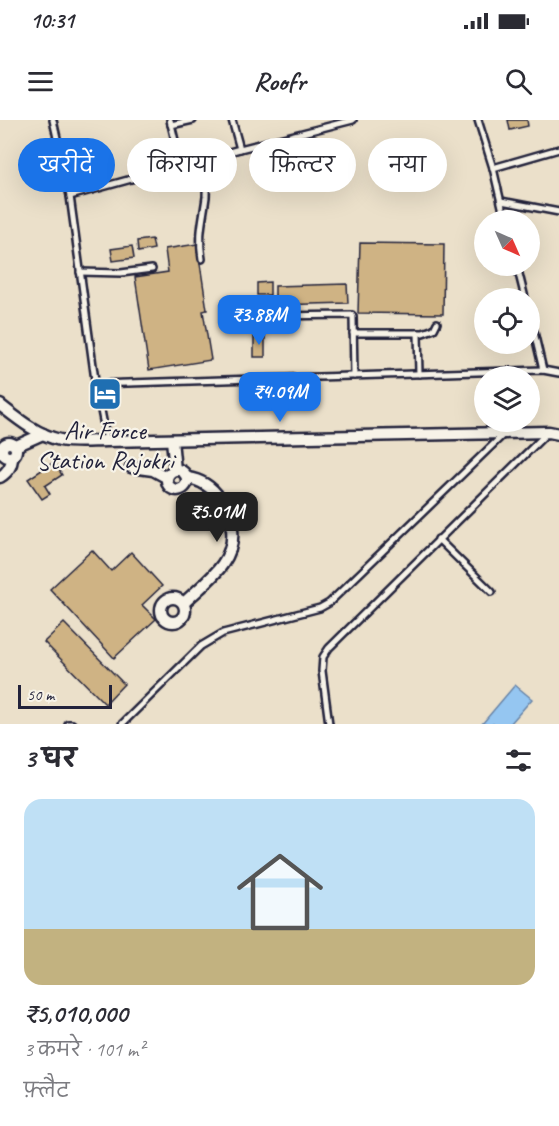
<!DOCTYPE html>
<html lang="hi">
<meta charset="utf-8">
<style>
body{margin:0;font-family:Caveat,"Playpen Sans Deva",sans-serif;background:#f2f2f3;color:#2b2b33;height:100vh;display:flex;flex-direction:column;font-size:22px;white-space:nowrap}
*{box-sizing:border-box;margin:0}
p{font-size:20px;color:#7c7c81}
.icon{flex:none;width:33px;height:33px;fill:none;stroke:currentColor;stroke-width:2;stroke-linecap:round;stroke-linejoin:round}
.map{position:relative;height:604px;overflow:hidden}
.sheet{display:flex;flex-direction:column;background:#fff;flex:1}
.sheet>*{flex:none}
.banner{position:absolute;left:18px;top:18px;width:524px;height:54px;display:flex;gap:12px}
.needle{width:39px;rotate:135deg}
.fabs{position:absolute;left:474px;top:90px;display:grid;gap:12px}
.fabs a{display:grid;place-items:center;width:66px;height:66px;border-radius:50%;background:#fff;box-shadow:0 6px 24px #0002;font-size:30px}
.scale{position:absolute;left:18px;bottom:15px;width:94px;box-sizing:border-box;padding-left:6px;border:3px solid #22223b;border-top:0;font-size:16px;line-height:21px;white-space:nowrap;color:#22223b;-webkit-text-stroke:4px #f7f3e8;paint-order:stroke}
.price{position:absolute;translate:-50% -51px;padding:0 14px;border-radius:12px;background:#1a73e8;color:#fff;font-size:20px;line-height:39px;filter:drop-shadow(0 2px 3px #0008)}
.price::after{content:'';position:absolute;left:50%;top:36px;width:18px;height:14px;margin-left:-9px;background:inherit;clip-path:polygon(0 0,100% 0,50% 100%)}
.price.current{background:#222;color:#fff}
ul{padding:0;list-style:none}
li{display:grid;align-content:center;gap:12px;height:318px;padding:0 24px}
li+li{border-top:2px solid #e1e1e2}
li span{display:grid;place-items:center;height:186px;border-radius:18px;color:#555}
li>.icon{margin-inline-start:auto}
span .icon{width:108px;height:108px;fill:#fffc;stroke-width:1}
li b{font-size:26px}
h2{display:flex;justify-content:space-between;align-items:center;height:72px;padding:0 24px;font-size:26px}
.pill{padding:0 21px;border-radius:27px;background:#fff;box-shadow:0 6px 24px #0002;font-size:21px;line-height:54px}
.pill.current{background:#1a73e8;color:#fff}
.status{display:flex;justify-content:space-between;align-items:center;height:42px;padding:0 30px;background:#fff;direction:ltr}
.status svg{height:16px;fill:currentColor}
header{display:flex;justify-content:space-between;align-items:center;height:78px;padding:0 24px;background:#fff;font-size:27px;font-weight:800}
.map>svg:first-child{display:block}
.water{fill:#95c6f1;stroke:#6784a8;stroke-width:1.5}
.building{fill:#cfb384;stroke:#22223b;stroke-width:1.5}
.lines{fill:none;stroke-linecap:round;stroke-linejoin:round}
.service-casing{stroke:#22223b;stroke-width:10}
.minor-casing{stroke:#22223b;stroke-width:15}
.service{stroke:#f7f3e8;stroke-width:5}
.minor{stroke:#f7f3e8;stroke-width:10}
.labels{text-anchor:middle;stroke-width:4.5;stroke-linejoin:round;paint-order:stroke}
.poi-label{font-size:26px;fill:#22223b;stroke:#f7f3e8}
</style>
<div class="status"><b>10:31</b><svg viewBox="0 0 49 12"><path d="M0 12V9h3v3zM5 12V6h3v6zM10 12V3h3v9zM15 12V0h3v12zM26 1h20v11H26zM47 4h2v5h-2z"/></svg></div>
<header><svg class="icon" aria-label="menu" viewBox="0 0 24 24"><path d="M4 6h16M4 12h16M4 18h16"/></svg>Roofr<svg class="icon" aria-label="search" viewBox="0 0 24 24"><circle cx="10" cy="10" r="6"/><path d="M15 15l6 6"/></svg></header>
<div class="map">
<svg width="559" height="604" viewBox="0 0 559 604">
<rect width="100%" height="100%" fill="#ebe0ca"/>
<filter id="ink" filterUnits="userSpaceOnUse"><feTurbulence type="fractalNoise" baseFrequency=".0167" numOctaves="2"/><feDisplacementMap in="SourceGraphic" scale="12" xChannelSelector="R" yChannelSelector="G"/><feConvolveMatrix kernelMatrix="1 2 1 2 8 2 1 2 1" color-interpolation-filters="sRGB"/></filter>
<g filter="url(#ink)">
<polygon class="water" points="515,565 532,579 510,604 482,604"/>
<g class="building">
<polygon points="508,0 527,0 528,6 510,10"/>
<polygon points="152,119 154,129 138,132 137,121"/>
<polygon points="360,123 444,124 443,194 358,193"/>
<polygon points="197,124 207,190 203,191 211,240 149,250 135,157 168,152 165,129"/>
<polygon points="132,126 134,138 113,141 111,129"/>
<polygon points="270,162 270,175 257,175 257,163"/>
<polygon points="347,164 348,183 275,185 275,166"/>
<polygon points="262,186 262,208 249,209 249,187"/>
<rect x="254" y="215" width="11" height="22"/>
<polygon points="54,342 62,355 45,366 50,374 42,379 28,359"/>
<polygon points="92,430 111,451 131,432 162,466 142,485 156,499 114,538 50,469"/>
<polygon points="64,503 124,564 105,584 44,522"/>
</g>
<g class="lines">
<defs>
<g id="service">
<polyline points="53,0 70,76 95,260 107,321"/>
<polyline points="170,0 181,45"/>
<polyline points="232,0 240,29"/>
<polyline points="478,0 493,48 505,100"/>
<polyline points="171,5 193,0"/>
<path d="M202,39C204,52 207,64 206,77C203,100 198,114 202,139"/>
<polyline points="493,48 559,29"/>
<polyline points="70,76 240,29 353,0"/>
<polyline points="501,81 559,92"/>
<polyline points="517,146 525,178"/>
<polyline points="80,152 121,153 152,149"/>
<polyline points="530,195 543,250"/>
<polyline points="272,196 352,195 353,197 354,256"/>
<polyline points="353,213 423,213 434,209 437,203"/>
<polyline points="418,213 419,254"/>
<polyline points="96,264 543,250 559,253"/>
<polyline points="438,419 492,472"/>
<polyline points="68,604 72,604"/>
<polyline points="122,604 201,526 223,513 320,488 329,483 504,314"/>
<polyline points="329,604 322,551 323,537 329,528 547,313"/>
</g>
<g id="minor">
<path d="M0,285C18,299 37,315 60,320C74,323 92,321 107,321L549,312L559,314"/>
<polyline points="172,320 175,350"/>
<circle cx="9" cy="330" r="7"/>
<polyline points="16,326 43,314"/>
<polyline points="131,347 153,350 166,357"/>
<circle cx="177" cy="360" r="10"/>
<path d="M0,357C8,352 12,346 12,337"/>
<circle cx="173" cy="490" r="12"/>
<path d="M184,483C205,462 236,443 232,409C230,398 227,389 220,379C212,367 202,360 187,358"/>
</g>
</defs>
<use href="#service" class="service-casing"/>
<use href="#minor" class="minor-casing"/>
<use href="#service" class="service"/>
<use href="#minor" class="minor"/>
</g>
</g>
<defs>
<symbol id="hotel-square" viewBox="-11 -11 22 22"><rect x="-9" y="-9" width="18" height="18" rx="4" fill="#1f6fb2" stroke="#f7f3e8"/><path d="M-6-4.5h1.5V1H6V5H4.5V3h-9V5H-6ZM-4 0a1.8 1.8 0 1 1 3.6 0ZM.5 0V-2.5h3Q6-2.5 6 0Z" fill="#fff"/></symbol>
</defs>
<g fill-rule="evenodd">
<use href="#hotel-square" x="86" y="255" width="38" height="38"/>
</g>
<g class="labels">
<g class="poi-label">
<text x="105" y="319">Air Force<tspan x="105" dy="30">Station Rajokri</tspan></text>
</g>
</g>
</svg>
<div class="fabs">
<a><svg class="needle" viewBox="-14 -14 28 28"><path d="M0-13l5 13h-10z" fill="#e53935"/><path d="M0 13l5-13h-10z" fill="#7c7c81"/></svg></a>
<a><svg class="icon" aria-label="locate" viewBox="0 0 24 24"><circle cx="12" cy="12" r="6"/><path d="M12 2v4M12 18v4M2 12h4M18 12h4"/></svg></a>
<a><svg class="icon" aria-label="layers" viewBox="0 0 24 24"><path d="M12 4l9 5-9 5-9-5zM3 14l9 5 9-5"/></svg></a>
</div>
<div class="scale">50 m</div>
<b class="price" style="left:259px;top:226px">₹3.88M</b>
<b class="price" style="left:280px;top:303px">₹4.09M</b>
<b class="price current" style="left:217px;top:423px">₹5.01M</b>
<div class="banner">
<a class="pill current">खरीदें</a>
<a class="pill">किराया</a>
<a class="pill">फ़िल्टर</a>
<a class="pill">नया</a>
</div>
</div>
<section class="sheet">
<h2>3 घर<svg class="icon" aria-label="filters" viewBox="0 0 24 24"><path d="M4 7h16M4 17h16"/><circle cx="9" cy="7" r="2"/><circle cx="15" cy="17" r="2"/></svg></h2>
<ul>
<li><span style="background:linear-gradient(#bfe0f5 70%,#c2b280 0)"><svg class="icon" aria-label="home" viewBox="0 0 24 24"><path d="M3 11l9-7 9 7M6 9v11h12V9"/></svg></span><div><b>₹5,010,000</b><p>3 कमरे · 101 m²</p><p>फ़्लैट</p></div></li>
</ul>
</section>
